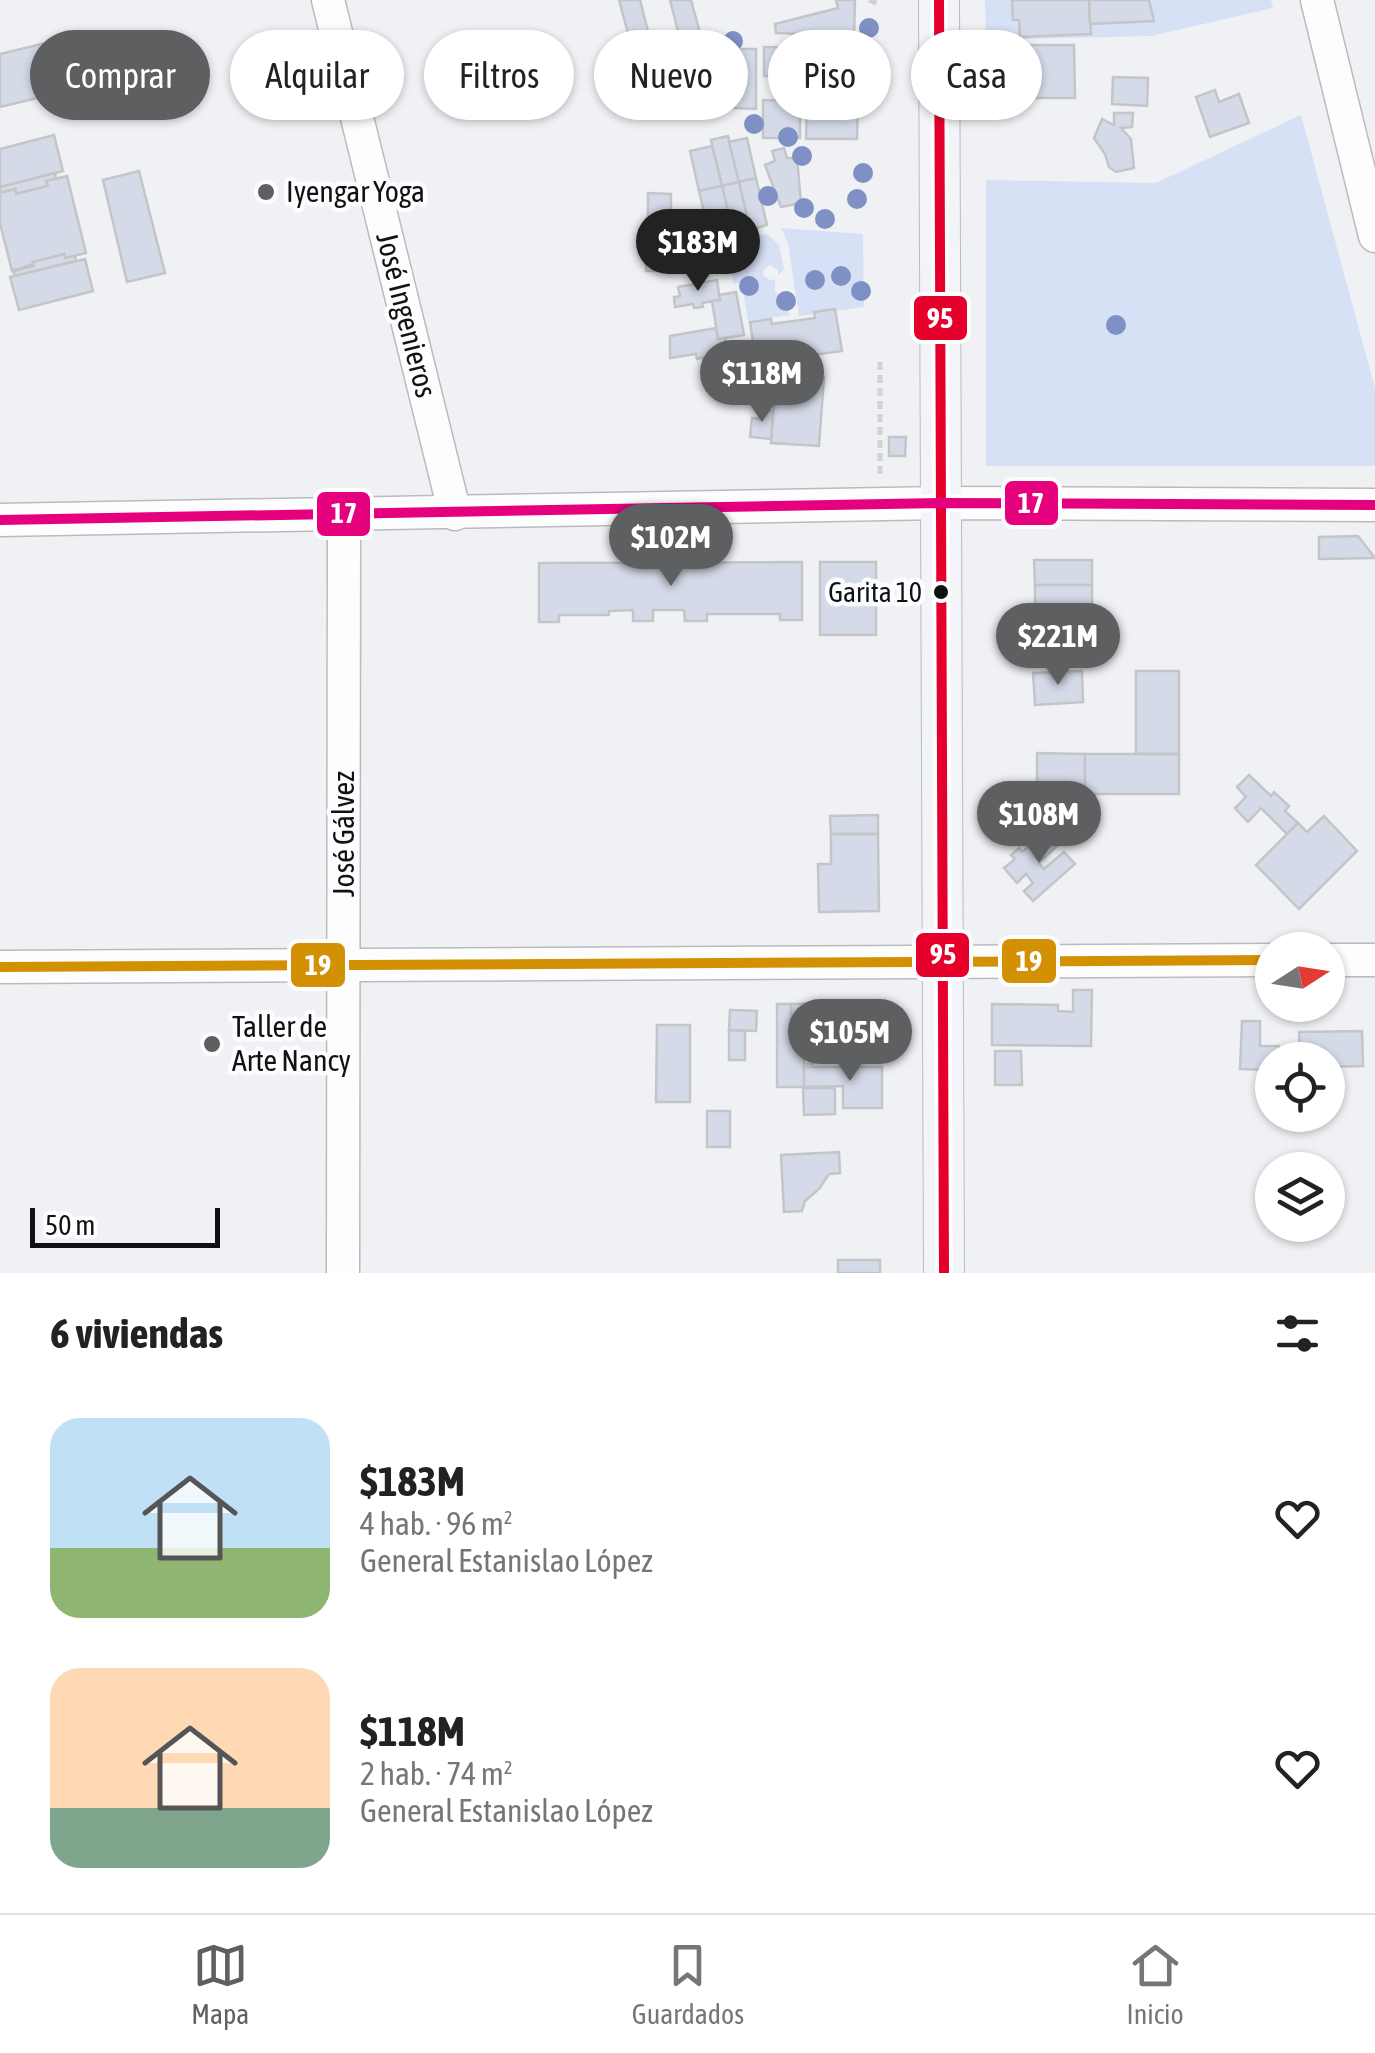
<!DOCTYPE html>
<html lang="es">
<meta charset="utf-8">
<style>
body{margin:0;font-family:"Asap Condensed",sans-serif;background:#f2f2f2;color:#222;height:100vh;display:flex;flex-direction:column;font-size:38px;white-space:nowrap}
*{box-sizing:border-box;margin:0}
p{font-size:32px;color:#767676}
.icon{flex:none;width:55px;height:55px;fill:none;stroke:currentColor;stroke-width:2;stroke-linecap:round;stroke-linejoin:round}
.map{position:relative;height:1273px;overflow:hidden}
.sheet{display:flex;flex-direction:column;background:#fff;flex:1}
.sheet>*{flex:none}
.hud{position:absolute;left:30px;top:30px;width:1315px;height:90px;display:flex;gap:20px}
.needle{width:65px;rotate:78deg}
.tools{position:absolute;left:1255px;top:932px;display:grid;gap:20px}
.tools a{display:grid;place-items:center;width:90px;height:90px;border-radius:50%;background:#fff;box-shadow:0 2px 8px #0004;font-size:50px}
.scale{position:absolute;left:30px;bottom:25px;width:190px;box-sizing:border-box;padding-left:10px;border:5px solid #101112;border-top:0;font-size:28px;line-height:35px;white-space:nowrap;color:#101112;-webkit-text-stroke:8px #fcfdff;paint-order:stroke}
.price{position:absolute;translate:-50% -85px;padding:0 22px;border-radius:35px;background:#5e5f61;color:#fff;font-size:32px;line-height:65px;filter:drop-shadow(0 2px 5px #0008)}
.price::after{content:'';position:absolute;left:50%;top:60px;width:30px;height:22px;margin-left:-15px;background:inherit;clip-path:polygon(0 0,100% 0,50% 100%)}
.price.active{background:#222;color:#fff}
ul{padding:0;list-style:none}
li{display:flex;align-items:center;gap:30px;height:250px;padding:0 50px}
li span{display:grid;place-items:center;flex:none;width:280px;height:200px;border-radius:30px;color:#555}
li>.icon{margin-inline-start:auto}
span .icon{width:120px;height:120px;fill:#fffc;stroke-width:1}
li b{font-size:42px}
h2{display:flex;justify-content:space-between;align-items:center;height:120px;padding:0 50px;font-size:42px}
.pill{padding:0 35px;border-radius:45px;background:#fff;box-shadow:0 2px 8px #0004;font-size:35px;line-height:90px}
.pill.active{background:#5e5f61;color:#fff}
.menu{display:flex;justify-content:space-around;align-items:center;height:140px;border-top:2px solid #e0e0e0;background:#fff;font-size:28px;color:#767676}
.menu a{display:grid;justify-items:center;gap:5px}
.menu .active{color:#5e5f61}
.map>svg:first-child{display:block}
.green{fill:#d7e1f5}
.building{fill:#d4dae8;stroke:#c4c5c7;stroke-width:2.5}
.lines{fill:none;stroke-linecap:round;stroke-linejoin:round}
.minor-casing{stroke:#babbbd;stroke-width:35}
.major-casing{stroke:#b9bcc3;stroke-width:42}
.path{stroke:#d1d2d2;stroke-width:5;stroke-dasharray:8 5;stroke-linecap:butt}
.minor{stroke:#fdfdfd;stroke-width:32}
.major{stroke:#f3f4f7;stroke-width:40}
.bus-1-casing{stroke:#fcfdff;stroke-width:18}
.bus-2-casing{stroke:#fcfdff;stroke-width:18}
.bus-3-casing{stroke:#fcfdff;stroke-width:18}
.bus-1{stroke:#e4002b;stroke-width:10}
.bus-2{stroke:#e5007d;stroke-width:10}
.bus-3{stroke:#d49003;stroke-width:10}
.tree{fill:#7f90c5}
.poi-dot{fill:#5e5f61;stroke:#fcfdff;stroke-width:4}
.bus-dot{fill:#101112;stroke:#fcfdff;stroke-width:4}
.labels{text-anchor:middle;stroke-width:9;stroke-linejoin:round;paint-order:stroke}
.bus-label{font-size:28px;fill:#101112;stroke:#fcfdff;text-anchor:end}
.poi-label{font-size:30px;fill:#101112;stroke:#fcfdff;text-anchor:start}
.street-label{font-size:30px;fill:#101112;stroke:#fcfdff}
.line-badge{stroke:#fcfdff;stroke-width:4}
.badge-label{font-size:28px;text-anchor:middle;font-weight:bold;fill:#fff}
</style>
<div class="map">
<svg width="1375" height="1273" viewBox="0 0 1375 1273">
<rect width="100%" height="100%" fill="#eff1f4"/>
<g class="green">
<polygon points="985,0 1271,0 1273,8 1151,36 986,40"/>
<polygon points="1301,115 1375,388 1375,466 986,466 986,180 1156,183"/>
<polygon points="781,228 863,234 864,307 799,316 788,243"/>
<polygon points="767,234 779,245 784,270 778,275 778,270 770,265 763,270 763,275 771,281 775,279 775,293 786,295 789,315 748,321 742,283 733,284 729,243"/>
</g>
<g class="building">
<polygon points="619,0 640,0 650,39 631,44"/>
<polygon points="670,0 691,0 700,33 680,39"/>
<polygon points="836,0 855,0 854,36 776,33 775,24 838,8"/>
<polygon points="1012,0 1089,0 1091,34 1020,37 1019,20 1013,20"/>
<polygon points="1089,0 1149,0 1154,21 1090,24"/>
<polygon points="54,41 66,91 0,107 0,54"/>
<polygon points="1028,45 1074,45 1075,98 1028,98"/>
<polygon points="764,47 816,48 815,77 764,76"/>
<polygon points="822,48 859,49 858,78 821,77"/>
<polygon points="734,49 756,49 756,109 733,108"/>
<polygon points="1113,77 1148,78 1147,106 1112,104"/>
<polygon points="1215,90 1219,102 1239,94 1249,123 1210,137 1196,97"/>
<polygon points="763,100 800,101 800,138 763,138"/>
<polygon points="807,101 858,102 857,139 806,139"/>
<polygon points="1114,113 1133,113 1132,127 1121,128 1131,139 1134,168 1116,172 1109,167 1105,154 1094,138 1102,119 1114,125"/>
<polygon points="54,135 63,171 0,187 0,149"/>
<polygon points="728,136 739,182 722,186 711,140"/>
<polygon points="747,138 756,178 739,182 729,142"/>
<polygon points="712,146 722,186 699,191 690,151"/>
<polygon points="784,148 787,158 797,158 801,203 781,207 765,165 775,161 772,151"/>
<polygon points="139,171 165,273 127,282 103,180"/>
<polygon points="55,173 56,179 46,181 48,186 16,194 15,189 0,193 0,187"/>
<polygon points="67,176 86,253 65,258 64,254 12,271 0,223 0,193 15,189 16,194 48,186 46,181"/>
<polygon points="756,178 767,225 750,230 739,182"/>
<polygon points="739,182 750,230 733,233 722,186"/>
<polygon points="722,186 730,219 707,224 699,191"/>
<polygon points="648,193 671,194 671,228 648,227"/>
<rect x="646" y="238" width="33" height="33"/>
<rect x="679" y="238" width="36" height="33"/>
<polygon points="64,254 65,258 75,256 76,261 15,276 13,271 34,266 33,262"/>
<polygon points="85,259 93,291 19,310 10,277"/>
<polygon points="717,280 720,300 702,303 703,307 694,308 693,304 675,307 674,297 680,296 678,287"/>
<polygon points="736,292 744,335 718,339 712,301 720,300 719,295"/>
<polygon points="835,309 842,351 791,358 790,350 776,352 777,358 756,361 750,322 771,319 772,324 815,318 814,312"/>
<polygon points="716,328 718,339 725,338 727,349 709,352 709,356 697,359 696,354 670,358 670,336"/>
<polygon points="784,374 824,377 819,446 771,443 775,392 783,393"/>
<polygon points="759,409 773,411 771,439 750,437 752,418 759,419"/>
<polygon points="889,437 906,437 905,456 889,456"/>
<polygon points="1358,536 1375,558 1319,559 1319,537"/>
<polygon points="1034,560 1092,560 1092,585 1035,585"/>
<polygon points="802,562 802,620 780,620 780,614 707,614 707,621 685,621 684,610 653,610 653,621 633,621 633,610 609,611 609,615 559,615 559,622 539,622 539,563"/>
<rect x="820" y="562" width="56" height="73"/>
<rect x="1035" y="585" width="57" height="25"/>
<rect x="1035" y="610" width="57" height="24"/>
<polygon points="1082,671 1083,702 1035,705 1033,673"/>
<rect x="1136" y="671" width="43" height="83"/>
<polygon points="1037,753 1085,754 1085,794 1037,794"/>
<rect x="1085" y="754" width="94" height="40"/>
<polygon points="1249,775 1271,796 1274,792 1289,806 1285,811 1298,823 1287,834 1261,808 1248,822 1235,808 1246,797 1237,787"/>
<polygon points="878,815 878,834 831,834 830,816"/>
<polygon points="1324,816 1357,851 1299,909 1256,865 1298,823 1307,832"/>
<polygon points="1046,831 1058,845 1039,863 1044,869 1064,852 1075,864 1033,901 1024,891 1033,883 1026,874 1017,883 1004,868 1015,859 1011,855 1019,848 1022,852"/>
<polygon points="831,834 878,834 879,911 819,912 818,864 831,864"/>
<polygon points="1073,990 1092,990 1091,1046 992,1045 992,1004 1058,1005 1058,1011 1073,1012"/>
<polygon points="832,1003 831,1057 804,1057 804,1020 791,1020 791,1004"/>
<polygon points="777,1004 791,1004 791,1020 804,1020 804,1087 777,1087"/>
<rect x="842" y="1004" width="40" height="54"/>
<polygon points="730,1010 757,1011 756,1031 729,1030"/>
<polygon points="1242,1021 1260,1021 1260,1046 1279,1046 1279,1060 1272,1060 1272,1070 1240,1069"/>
<polygon points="657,1025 690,1025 690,1102 656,1102"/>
<polygon points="729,1030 745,1031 745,1060 729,1060"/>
<polygon points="1362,1031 1363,1066 1328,1067 1328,1060 1300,1060 1299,1032"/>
<polygon points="995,1051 1021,1051 1022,1085 995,1085"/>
<polygon points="804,1067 882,1067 882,1108 843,1108 843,1086 804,1087"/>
<polygon points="803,1088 835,1088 835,1114 804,1115"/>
<rect x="707" y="1111" width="23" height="36"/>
<polygon points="839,1152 840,1173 829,1174 819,1189 805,1201 802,1211 784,1212 781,1155"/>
<rect x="838" y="1260" width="42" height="13"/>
</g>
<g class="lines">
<defs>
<g id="minor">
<polyline points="328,0 455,514"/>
<polyline points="1317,0 1375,236"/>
<polyline points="0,520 940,503 1375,505"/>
<polyline points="1328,960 1375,960"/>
<polyline points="0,967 1272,960"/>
<polyline points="343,1273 344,514"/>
</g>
<polyline id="major" points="939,0 944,1273"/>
</defs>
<use href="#minor" class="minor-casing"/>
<use href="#major" class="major-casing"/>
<g class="path">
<polyline points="869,0 878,4"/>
<polyline points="880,362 880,479"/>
<polyline points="813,1065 807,1065 807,1062 815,1063"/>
</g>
<use href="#minor" class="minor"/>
<use href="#major" class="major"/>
<defs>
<polyline id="bus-1" points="939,0 944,1273"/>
<polyline id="bus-2" points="0,520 940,503 1375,505"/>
<polyline id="bus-3" points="0,967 1272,960"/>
</defs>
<use href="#bus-1" class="bus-1-casing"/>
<use href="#bus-2" class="bus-2-casing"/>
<use href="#bus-3" class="bus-3-casing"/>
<use href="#bus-1" class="bus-1"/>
<use href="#bus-2" class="bus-2"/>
<use href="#bus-3" class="bus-3"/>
</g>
<g class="tree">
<circle cx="869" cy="28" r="10"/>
<circle cx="733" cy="41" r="10"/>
<circle cx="718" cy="67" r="10"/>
<circle cx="677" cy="83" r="10"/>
<circle cx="704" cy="104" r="10"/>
<circle cx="754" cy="124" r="10"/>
<circle cx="788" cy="137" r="10"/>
<circle cx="802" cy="156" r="10"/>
<circle cx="863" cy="173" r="10"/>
<circle cx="768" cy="196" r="10"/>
<circle cx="857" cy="199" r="10"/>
<circle cx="804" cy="208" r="10"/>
<circle cx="825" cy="219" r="10"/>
<circle cx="841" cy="276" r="10"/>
<circle cx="815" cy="280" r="10"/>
<circle cx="749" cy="286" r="10"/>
<circle cx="861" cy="291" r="10"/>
<circle cx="786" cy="301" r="10"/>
<circle cx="1116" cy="325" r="10"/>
</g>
<g class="poi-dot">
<circle cx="266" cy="192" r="10"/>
<circle cx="212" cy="1044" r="10"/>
</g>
<circle class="bus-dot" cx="941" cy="592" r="9"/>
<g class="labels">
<g class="bus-label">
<text x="922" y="602">Garita 10</text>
</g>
<g class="poi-label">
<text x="286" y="202">Iyengar Yoga</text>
<text x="232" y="1037">Taller de<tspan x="232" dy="34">Arte Nancy</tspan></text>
</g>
<g class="street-label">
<text transform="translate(406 315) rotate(76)" y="10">José Ingenieros</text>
<text transform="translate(344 834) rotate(-90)" y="10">José Gálvez</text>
</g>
</g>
<g class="line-badge">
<rect x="912" y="294" width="57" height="48" rx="10" fill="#e4002b"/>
<rect x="1003" y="479" width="57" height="48" rx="10" fill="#e5007d"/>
<rect x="315" y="490" width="57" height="48" rx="10" fill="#e5007d"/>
<rect x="914" y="931" width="57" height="48" rx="10" fill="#e4002b"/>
<rect x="1000" y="937" width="58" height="48" rx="10" fill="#d49003"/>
<rect x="289" y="941" width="58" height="48" rx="10" fill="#d49003"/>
</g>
<g class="badge-label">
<text x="940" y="328">95</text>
<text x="1031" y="513">17</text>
<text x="344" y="523">17</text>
<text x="943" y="964">95</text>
<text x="1029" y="971">19</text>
<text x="318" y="975">19</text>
</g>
</svg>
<div class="tools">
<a><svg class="needle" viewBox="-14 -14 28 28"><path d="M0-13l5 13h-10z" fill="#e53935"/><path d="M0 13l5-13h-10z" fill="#767676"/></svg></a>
<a><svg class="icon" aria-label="locate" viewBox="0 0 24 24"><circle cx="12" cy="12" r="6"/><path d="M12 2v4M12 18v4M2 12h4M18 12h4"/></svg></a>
<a><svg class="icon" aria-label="layers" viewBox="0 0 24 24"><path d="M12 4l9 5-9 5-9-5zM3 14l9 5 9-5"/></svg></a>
</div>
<div class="scale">50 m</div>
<b class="price active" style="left:698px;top:294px">$183M</b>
<b class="price" style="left:762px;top:425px">$118M</b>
<b class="price" style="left:671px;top:589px">$102M</b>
<b class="price" style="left:1058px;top:688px">$221M</b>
<b class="price" style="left:1039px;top:866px">$108M</b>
<b class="price" style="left:850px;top:1084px">$105M</b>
<div class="hud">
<a class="pill active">Comprar</a>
<a class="pill">Alquilar</a>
<a class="pill">Filtros</a>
<a class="pill">Nuevo</a>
<a class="pill">Piso</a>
<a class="pill">Casa</a>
</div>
</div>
<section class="sheet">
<h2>6 viviendas<svg class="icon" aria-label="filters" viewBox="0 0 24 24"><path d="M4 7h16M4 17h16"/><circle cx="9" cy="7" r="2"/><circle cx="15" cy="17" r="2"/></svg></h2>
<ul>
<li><span style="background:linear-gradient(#bfe0f5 65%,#8fb573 0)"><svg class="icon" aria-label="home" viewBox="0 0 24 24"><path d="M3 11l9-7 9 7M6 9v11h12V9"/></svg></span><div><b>$183M</b><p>4 hab. · 96 m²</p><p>General Estanislao López</p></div><svg class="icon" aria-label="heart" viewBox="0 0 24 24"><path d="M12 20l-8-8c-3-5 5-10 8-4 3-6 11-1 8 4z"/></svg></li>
<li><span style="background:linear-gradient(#ffd9b3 70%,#7fa58c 0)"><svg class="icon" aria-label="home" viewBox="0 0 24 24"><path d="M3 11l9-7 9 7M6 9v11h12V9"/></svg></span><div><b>$118M</b><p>2 hab. · 74 m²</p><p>General Estanislao López</p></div><svg class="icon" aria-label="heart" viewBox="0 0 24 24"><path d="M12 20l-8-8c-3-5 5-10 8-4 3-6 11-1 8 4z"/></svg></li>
</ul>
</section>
<nav class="menu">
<a class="active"><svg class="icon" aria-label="map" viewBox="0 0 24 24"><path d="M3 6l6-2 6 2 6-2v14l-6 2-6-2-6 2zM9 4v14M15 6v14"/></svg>Mapa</a>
<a><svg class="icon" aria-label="saved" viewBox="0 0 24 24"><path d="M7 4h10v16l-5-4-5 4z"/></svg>Guardados</a>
<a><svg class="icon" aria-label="home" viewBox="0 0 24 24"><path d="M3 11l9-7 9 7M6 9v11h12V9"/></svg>Inicio</a>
</nav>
